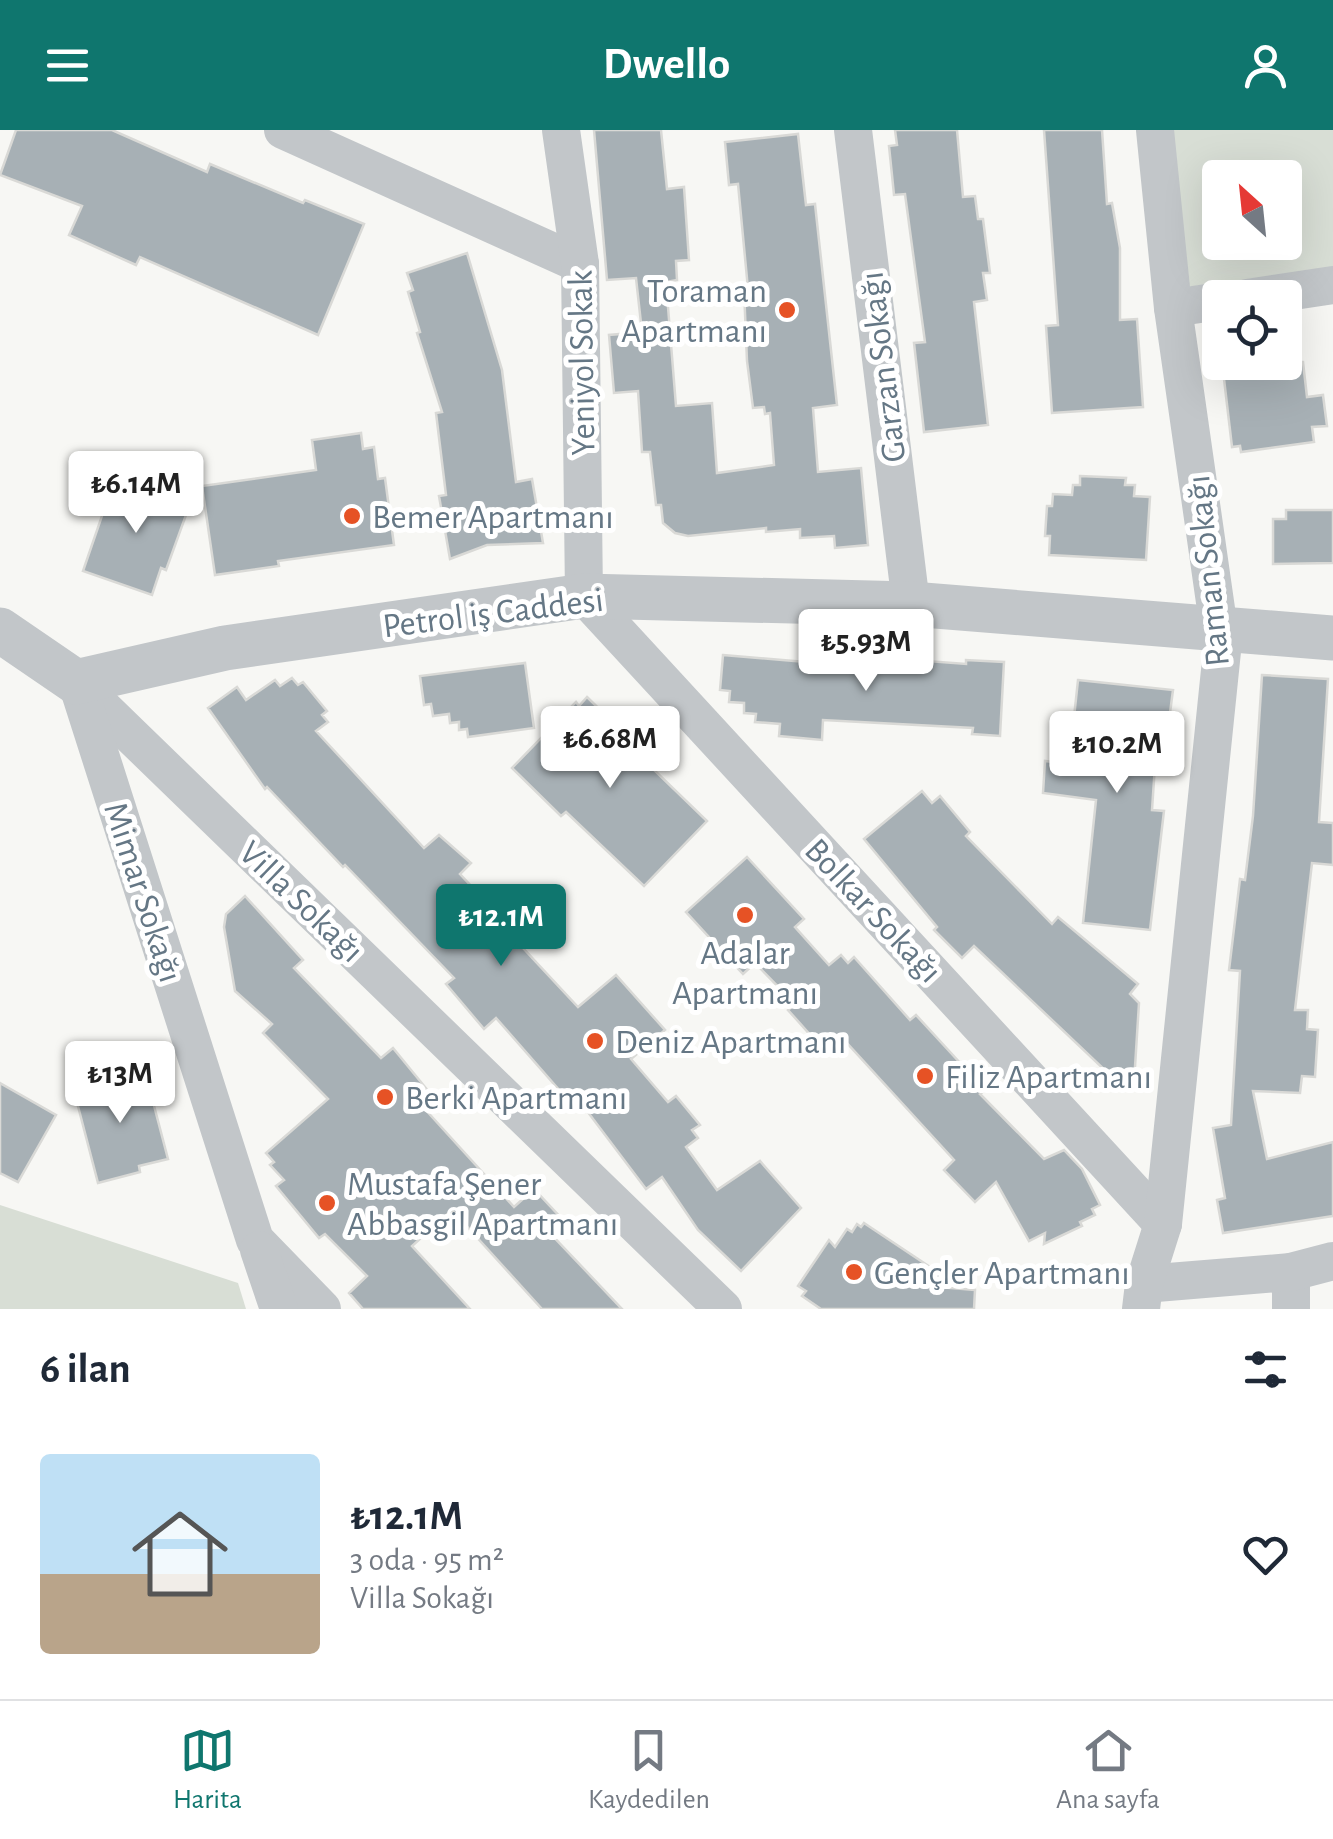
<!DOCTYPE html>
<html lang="tr">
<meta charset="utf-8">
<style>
body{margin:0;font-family:"Alegreya Sans",sans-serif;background:#f2f2f3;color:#1f2937;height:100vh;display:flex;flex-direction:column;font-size:38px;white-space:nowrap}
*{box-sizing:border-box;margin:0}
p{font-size:32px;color:#747a83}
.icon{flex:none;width:55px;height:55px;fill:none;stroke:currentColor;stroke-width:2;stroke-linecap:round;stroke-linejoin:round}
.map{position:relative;height:1179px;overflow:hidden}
.panel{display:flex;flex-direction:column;background:#fff;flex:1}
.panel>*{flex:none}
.needle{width:65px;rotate:333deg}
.controls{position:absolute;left:1202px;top:30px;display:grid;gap:20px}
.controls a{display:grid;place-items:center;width:100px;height:100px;border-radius:10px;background:#fff;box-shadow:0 10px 40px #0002;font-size:50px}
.price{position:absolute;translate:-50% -85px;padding:0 22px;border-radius:10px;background:#fff;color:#222;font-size:32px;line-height:65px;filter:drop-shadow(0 2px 5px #0008)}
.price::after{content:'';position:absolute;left:50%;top:60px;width:30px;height:22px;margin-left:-15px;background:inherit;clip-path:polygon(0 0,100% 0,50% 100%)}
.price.selected{background:#0f766e;color:#fff}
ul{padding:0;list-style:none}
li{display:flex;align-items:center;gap:30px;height:250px;padding:0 40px}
li span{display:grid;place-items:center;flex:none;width:280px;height:200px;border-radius:10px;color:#555}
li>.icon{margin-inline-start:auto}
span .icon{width:120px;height:120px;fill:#fffc;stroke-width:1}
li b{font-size:42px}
h2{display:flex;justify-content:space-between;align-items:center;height:120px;padding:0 40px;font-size:42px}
header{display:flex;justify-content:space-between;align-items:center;height:130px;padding:0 40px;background:#0f766e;color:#fff;font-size:45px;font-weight:600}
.tabs{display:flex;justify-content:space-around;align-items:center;height:140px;border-top:2px solid #e0e1e3;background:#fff;font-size:28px;color:#747a83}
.tabs a{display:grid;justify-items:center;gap:5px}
.tabs .selected{color:#0f766e}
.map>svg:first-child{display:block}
.green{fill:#d8ded5;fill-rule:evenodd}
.building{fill:#a7b0b5;stroke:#d9d9d6;stroke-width:2.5}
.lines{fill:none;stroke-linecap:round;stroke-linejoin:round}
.minor{stroke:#c2c6c9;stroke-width:38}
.tertiary{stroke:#c2c6c9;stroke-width:45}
.poi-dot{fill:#e65225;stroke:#fff;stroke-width:4}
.labels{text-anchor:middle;stroke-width:10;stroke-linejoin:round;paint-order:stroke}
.poi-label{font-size:35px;fill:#657785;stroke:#fff;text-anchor:start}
.street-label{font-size:35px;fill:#657785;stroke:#fff}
</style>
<header><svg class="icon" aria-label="menu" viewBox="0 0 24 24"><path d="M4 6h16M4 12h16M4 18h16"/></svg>Dwello<svg class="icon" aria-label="person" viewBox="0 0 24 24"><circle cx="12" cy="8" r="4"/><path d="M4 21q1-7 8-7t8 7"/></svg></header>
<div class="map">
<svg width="1333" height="1179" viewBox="0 0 1333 1179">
<rect width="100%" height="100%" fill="#f7f7f4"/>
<g class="green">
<path d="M1170,0H1333V150L1188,169ZM1220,48H1285V112H1220Z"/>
<polygon points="0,1075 238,1153 246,1179 0,1179"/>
</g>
<g class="building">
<polygon points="16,0 112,0 207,42 210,34 303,73 305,70 364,94 318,205 140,127 136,135 69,105 82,76 0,45"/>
<polygon points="594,0 661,0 667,59 684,57 689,130 676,131 677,150 666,152 676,276 712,273 717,343 774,335 770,283 765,284 764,277 753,278 747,231 744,159 748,159 738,54 729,55 725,12 798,4 806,75 815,74 837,275 813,278 818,342 861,338 868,415 835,418 834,406 800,408 800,399 766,402 766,398 688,406 675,403 663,393 661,375 656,375 650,322 642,322 638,261 614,263 609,205 642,202 636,148 607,150"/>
<polygon points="895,0 957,0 963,67 975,66 978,89 983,89 990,143 983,143 987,170 974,172 988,295 924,302 914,213 925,212 905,64 894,65 889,16 897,15"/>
<polygon points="1044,0 1102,0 1107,74 1112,73 1120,118 1120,190 1137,189 1143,277 1052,283 1046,196 1058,195"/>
<polygon points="467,123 502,240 516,352 532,349 543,413 487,415 450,429 439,366 446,365 436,283 442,282 417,203 420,202 408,162 413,160 407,143"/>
<polygon points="1222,232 1303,232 1307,267 1323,265 1327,296 1312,297 1314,312 1241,322 1240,316 1232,317"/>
<polygon points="361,303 363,319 374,317 378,349 385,348 394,415 278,431 279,436 215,445 202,356 316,340 312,310"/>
<polygon points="1080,346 1126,348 1125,355 1135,355 1134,366 1150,367 1146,430 1049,425 1050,406 1045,406 1047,376 1052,376 1053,364 1072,365 1073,355 1080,355"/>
<polygon points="115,348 190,374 166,440 161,438 152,465 83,441"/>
<polygon points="1286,380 1333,380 1333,433 1273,434 1273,389 1286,389"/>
<polygon points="723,525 876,538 900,538 901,529 966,534 966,530 1004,532 1000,606 972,604 973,598 823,590 822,610 779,606 780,594 755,592 756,584 744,583 744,573 729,572 730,561 720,560"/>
<polygon points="525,533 534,598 468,607 467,599 459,600 459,592 450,593 449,584 433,586 431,574 424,575 420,546"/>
<polygon points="1262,545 1328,549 1319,692 1333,693 1333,735 1312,733 1295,880 1308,880 1307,899 1318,900 1315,947 1302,946 1300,963 1253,961 1267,1029 1333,1012 1333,1086 1223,1103 1217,1070 1225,1068 1213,998 1231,995 1240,841 1229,840 1240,749 1245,750 1253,686"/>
<polygon points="292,548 298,555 303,552 327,581 322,585 328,592 316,601 424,718 439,705 471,733 460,744 473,758 461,770 492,815 508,802 578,877 616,845 665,900 631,929 668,972 676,966 700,995 692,1000 698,1008 686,1017 717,1060 760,1031 801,1078 741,1141 698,1100 662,1047 646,1059 581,973 575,978 496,888 484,899 446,854 454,848 345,735 343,737 267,657 265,659 208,578 237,557 246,570 275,550 280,556"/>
<polygon points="1078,550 1173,560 1167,606 1157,605 1152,680 1164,681 1150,800 1083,793 1096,670 1043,663 1045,631 1069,634"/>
<polygon points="587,567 627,606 623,610 707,691 644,756 566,682 561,686 512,638 576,572 579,576"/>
<polygon points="922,661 932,673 940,666 970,702 966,706 1052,794 1058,787 1138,854 1130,864 1139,873 1134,953 1118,939 1111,946 974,816 962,828 934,800 937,797 864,709"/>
<polygon points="747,727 804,789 795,797 829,835 841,825 848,833 854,827 910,890 916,885 985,960 980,964 1044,1029 1064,1020 1082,1039 1100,1075 1092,1079 1095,1085 1080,1092 1082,1096 1044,1114 1045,1103 1029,1111 996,1052 975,1072 944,1040 954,1030 845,911 834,920 832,917 826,921 822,918 788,880 795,874 755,833 743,844 686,782"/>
<polygon points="245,766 303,830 294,838 381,928 393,918 434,968 423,977 514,1077 534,1059 563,1090 549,1102 622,1179 542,1179 452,1080 412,1116 470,1179 363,1179 349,1163 367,1146 325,1104 319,1108 276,1056 284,1050 270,1035 274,1032 266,1023 328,969 263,903 272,894 235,861 224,797 226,784"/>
<polygon points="146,945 168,1029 139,1036 140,1042 98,1053 73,957 114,946 116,953"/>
<polygon points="0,953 56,985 18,1052 0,1043"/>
<polygon points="864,1093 951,1151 940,1157 975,1160 974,1179 821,1179 802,1166 806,1161 798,1156 829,1110 835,1117 847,1099 852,1102 857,1094 861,1097"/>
</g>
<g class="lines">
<g class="minor">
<polyline points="283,0 580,134"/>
<polyline points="561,0 580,134 584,466 1163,1094"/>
<polyline points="853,0 911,474"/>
<polyline points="1247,168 1333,155"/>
<polyline points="1173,178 1220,171"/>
<polyline points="76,552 723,1179"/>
<polyline points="79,559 255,1110 322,1179"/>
<polyline points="259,1120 279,1179"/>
<polyline points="1291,1142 1291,1179"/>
<polyline points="1144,1154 1291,1142 1333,1131"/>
<polyline points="1141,1179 1144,1154 1163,1094 1222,521 1173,178 1155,0"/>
</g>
<polyline class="tertiary" points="0,500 76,552 225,518 584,466 911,474 1333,508"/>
</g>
<g class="poi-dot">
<circle cx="787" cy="180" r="10"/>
<circle cx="352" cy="386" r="10"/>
<circle cx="745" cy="785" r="10"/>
<circle cx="595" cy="911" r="10"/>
<circle cx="925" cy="946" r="10"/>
<circle cx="385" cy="967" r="10"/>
<circle cx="327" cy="1073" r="10"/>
<circle cx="854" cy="1142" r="10"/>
</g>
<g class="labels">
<g class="poi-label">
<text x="767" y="172" text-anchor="end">Toraman<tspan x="767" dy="40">Apartmanı</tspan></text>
<text x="372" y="398">Bemer Apartmanı</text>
<text x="745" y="834" text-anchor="middle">Adalar<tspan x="745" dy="40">Apartmanı</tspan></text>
<text x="615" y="923">Deniz Apartmanı</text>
<text x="945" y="958">Filiz Apartmanı</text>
<text x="405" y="979">Berki Apartmanı</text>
<text x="347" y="1065">Mustafa Şener<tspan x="347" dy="40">Abbasgil Apartmanı</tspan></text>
<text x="874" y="1154">Gençler Apartmanı</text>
</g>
<g class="street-label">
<text transform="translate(581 233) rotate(-91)" y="12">Yeniyol Sokak</text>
<text transform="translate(882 237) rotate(-97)" y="12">Garzan Sokağı</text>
<text transform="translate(1207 441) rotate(-96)" y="12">Raman Sokağı</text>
<text transform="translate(493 482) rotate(-7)" y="12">Petrol iş Caddesi</text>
<text transform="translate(144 762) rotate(72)" y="12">Mimar Sokağı</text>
<text transform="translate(302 771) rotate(44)" y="12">Villa Sokağı</text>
<text transform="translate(874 780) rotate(47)" y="12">Bolkar Sokağı</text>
</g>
</g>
</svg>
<div class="controls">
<a><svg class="needle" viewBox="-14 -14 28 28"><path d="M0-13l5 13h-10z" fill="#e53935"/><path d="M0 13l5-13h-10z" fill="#747a83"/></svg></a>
<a><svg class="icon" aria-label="locate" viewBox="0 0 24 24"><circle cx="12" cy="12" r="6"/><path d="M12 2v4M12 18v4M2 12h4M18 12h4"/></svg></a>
</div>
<b class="price" style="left:136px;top:406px">₺6.14M</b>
<b class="price" style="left:866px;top:564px">₺5.93M</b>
<b class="price" style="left:610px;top:661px">₺6.68M</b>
<b class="price" style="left:1117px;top:666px">₺10.2M</b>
<b class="price selected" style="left:501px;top:839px">₺12.1M</b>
<b class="price" style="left:120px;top:996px">₺13M</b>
</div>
<section class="panel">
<h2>6 ilan<svg class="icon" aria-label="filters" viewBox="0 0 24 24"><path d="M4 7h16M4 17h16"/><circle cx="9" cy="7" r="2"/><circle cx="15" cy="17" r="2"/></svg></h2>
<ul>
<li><span style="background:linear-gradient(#bfe0f5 60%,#b9a48a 0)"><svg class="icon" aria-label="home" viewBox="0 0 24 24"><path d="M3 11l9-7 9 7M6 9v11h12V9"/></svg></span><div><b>₺12.1M</b><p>3 oda · 95 m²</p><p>Villa Sokağı</p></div><svg class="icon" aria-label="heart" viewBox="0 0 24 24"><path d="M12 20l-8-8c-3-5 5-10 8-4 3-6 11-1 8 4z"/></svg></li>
</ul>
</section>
<nav class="tabs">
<a class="selected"><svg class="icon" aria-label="map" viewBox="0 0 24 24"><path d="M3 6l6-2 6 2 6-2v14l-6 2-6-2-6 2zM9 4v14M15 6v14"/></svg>Harita</a>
<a><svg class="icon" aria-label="saved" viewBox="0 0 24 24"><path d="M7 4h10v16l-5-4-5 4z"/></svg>Kaydedilen</a>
<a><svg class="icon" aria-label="home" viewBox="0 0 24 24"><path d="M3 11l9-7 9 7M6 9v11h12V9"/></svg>Ana sayfa</a>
</nav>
